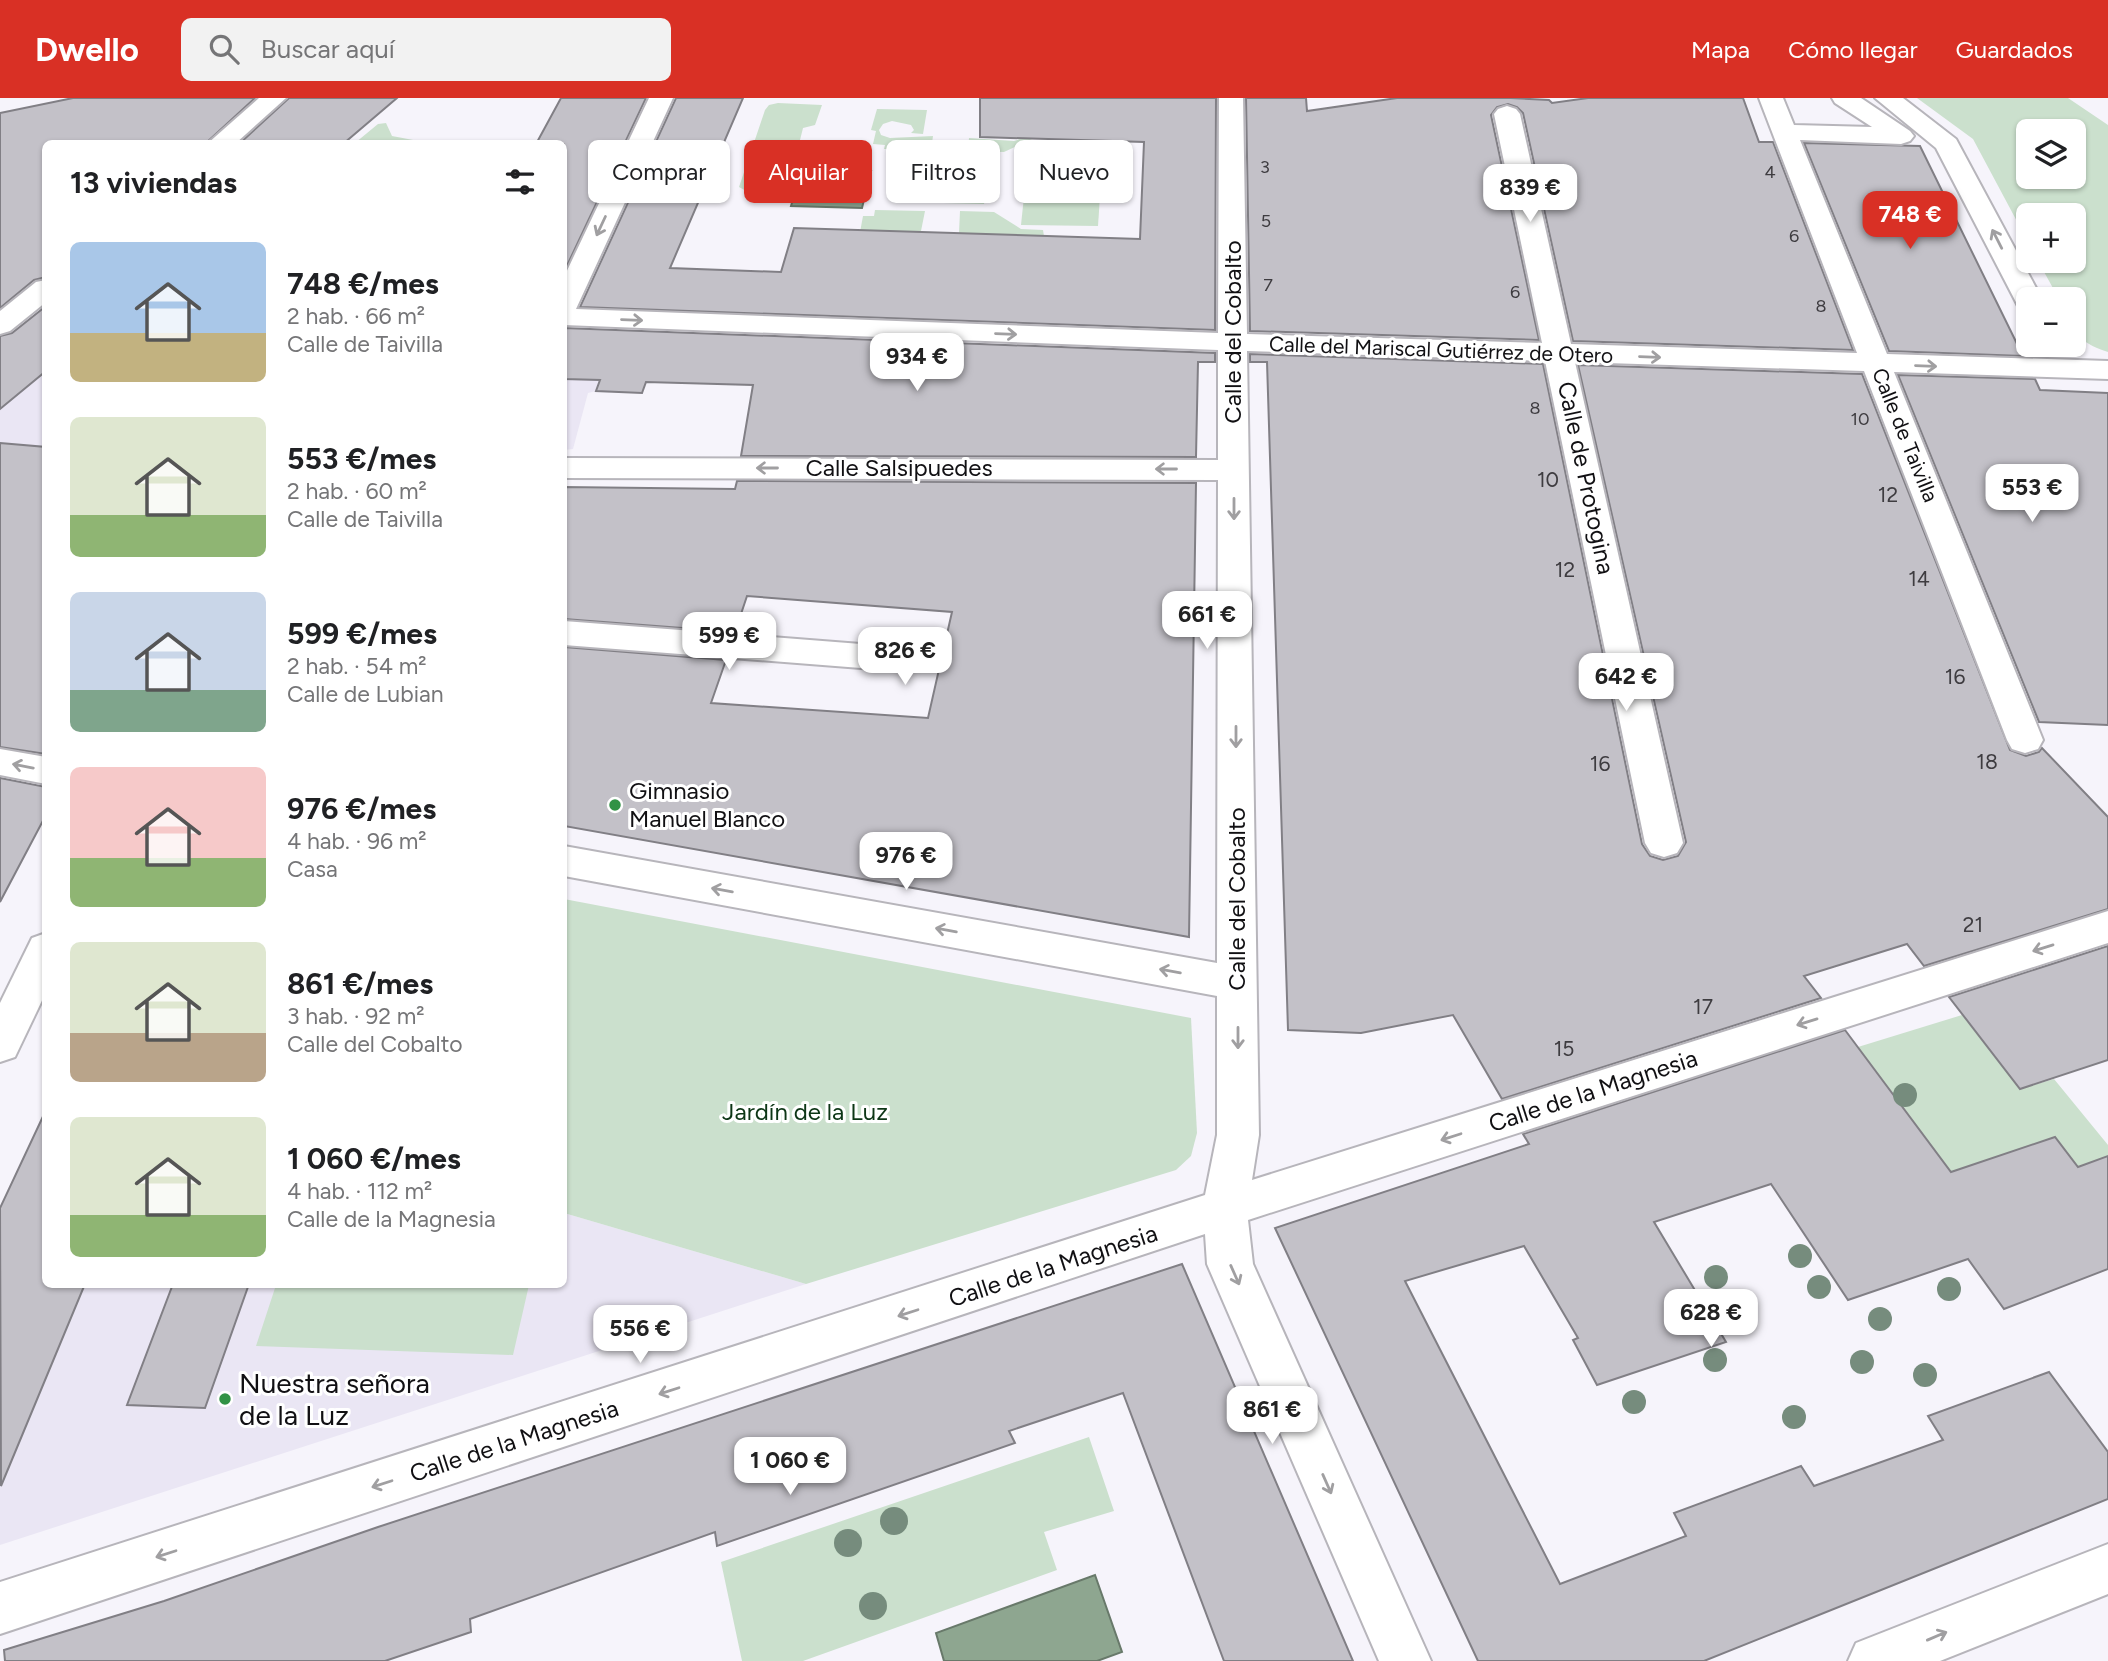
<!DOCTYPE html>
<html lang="es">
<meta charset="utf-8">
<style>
body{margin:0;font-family:Figtree,sans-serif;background:#f2f2f2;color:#202124;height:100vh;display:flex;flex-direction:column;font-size:26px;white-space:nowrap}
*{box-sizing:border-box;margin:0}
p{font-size:23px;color:#757577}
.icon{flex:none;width:38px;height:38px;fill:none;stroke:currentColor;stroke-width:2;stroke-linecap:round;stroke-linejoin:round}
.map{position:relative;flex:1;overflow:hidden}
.drawer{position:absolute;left:42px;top:42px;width:525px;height:1148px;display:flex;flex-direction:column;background:#fff;border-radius:10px;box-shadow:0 2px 5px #0004}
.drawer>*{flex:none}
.hud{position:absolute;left:588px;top:42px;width:665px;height:63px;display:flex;gap:14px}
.buttons{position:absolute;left:2016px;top:21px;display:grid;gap:14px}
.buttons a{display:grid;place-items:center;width:70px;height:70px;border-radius:10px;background:#fff;box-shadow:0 2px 5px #0004;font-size:35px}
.price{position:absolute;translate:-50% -60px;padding:0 16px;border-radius:14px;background:#fff;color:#222;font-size:23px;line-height:46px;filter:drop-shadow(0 2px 4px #0008)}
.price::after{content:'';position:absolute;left:50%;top:42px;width:21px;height:16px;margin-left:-10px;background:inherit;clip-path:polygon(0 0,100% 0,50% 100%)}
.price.active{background:#d93025;color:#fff}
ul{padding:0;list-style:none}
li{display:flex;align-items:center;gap:21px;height:175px;padding:0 28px}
li span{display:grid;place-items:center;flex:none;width:196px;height:140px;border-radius:10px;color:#555}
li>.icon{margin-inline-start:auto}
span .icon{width:84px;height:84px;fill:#fffc;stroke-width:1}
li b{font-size:30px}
h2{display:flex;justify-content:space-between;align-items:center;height:84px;padding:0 28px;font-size:30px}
.pill{padding:0 24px;border-radius:10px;background:#fff;box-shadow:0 2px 5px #0004;font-size:24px;line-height:63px}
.pill.active{background:#d93025;color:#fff}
header{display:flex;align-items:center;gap:42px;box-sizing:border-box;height:98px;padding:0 35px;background:#d93025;color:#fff}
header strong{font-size:33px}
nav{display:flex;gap:38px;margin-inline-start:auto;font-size:24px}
.search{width:490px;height:63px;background:#f2f2f2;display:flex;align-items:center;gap:18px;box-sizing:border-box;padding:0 24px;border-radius:10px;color:#757577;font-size:26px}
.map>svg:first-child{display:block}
.built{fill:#eae6f4}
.green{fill:#cbe0cd;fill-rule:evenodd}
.water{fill:#8ea690;stroke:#68796a;stroke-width:2}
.building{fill:#c3c1c8;stroke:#817f85;stroke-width:2}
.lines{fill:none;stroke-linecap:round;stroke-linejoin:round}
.minor-casing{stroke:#b7b5bb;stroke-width:4}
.minor{fill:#fff;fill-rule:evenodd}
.tree{fill:#768c7d}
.oneway{stroke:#a09fa1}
.poi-dot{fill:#319245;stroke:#fff;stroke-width:2.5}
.labels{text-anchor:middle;stroke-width:6;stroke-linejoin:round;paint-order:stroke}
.far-number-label{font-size:18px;fill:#3e3c40}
.far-street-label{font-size:21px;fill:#111013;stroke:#fff}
.number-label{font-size:21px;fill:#3e3c40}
.street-label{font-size:24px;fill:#111013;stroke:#fff}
.poi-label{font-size:24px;fill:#111013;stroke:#fff;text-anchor:start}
.park-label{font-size:24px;fill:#0d3616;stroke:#fff}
.near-poi-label{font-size:28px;fill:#111013;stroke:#fff;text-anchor:start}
</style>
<header>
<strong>Dwello</strong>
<div class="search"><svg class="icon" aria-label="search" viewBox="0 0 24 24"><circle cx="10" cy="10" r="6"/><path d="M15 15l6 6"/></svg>Buscar aquí</div>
<nav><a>Mapa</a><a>Cómo llegar</a><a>Guardados</a></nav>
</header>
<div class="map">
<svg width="2108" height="1563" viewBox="0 0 2108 1563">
<rect width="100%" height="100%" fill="#f6f4fb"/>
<g class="built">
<polygon points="45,228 45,468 0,477 0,260"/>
<polygon points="564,241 615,243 596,293 588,295 573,351 564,352"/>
<polygon points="45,1012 46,1186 564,1186 564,1115 806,1186 0,1447 0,1110"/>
</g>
<g class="green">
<path d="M1917,0H2068L2108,27V254C2075,243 2074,235 2074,201H2059L2038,163H2074V117H2028V144L1973,41ZM2028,33H2074V79H2028Z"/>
<path d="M778,5L822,7L815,27L803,30L798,50C767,53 765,60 757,88L772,89L768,105L739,89L765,12L769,7Z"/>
<polygon points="877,11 927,12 923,36 911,35 914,32 911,27 892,23 883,26 879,32 881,37 890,40 933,38 931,52 884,51 885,47 873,46 876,33 871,32"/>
<polygon points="1036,15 1032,41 1004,54 968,53 969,40 1014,43 1023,40"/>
<polygon points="386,25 392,38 429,45 355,45 378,26"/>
<polygon points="1029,51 1103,53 1098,128 1021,127"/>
<path d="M910,59L991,61L988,81H972C960,64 934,67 920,79H907Z"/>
<path d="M905,85C920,86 927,96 943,97C960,98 970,87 987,87L984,106L901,104Z"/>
<polygon points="875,112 925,113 921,133 910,134 856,156 863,118 874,118"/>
<polygon points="960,113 994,114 1021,131 1043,132 1044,138 1031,138 976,159 977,135 959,135"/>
<polygon points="564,801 1191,920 1197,1035 1191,1058 1176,1072 806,1186 564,1115"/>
<polygon points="1962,917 2020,991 2054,981 2108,1047 2108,1058 2078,1069 2054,1040 1915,1088 1858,949"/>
<polygon points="276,1187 276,1186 529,1187 513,1257 256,1248"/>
<polygon points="1089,1339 1114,1413 1044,1434 1057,1472 803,1563 742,1563 721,1464"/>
</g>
<g class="water">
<polygon points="802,71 871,73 862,110 791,108"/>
<polygon points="1095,1477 1122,1554 1097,1563 944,1563 936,1535"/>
</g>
<g class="building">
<polygon points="73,0 255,0 205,46 46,46 46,179 34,182 0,210 0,15"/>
<polygon points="289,0 397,0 343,46 239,46"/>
<polygon points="561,0 646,0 564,174 564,46 536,46"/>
<polygon points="676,0 743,0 670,170 781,174 794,130 1140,141 1144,44 980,39 980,0 1216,0 1215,232 580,209"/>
<polygon points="1246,0 1306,0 1307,13 1397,0 1511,0 1549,2 1552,5 1588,0 1743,0 1759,44 1773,44 1853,252 1573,243 1523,15 1517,9 1508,6 1497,9 1491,17 1539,242 1250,233"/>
<polygon points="1804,45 1920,48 2023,258 1889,253"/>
<polygon points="46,208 46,273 0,311 0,238 12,235"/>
<polygon points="564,230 1215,255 1215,264 1198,264 1196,359 741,358 753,287 646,284 642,295 596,293 600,282 564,281"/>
<polygon points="1250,256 1543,266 1642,746 1650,758 1663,762 1678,758 1686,744 1578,267 1862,276 2010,652 2026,658 2039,654 2042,650 2108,719 2108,811 1924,868 1907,846 1804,878 1821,900 1502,1001 1453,917 1361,935 1288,932 1267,264 1250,264"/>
<polygon points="1898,277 2035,281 2040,292 2108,295 2108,627 2039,624"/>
<polygon points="0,345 46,349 46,656 0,649"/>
<polygon points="737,383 1196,385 1189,839 564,728 564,549 726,562 711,605 928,620 952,514 747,498 735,534 564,521 564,389 735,391"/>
<polygon points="0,680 46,689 46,717 0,804"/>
<polygon points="2108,848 2108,962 2020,991 1949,899"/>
<polygon points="1845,932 1951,1074 2055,1039 2078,1069 2108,1058 2108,1171 2004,1211 1968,1161 1848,1202 1771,1086 1654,1124 1726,1244 1597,1287 1573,1242 1578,1240 1524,1148 1405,1183 1560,1486 1686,1438 1674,1415 1801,1368 1814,1388 1943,1342 1928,1318 2049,1274 2108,1354 2108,1401 1704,1563 1478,1563 1275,1130 1529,1046 1523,1036"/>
<polygon points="46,1012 46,1186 85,1186 1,1388 0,1110"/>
<polygon points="1182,1166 1353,1563 1224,1563 1123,1295 1009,1333 1015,1345 717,1448 715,1434 470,1521 471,1534 385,1563 5,1563 4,1552 164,1503 378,1429"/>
<polygon points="173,1186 249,1186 205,1310 127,1307"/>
</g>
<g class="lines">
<defs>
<g id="minor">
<polygon points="259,0 286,0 235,46 207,46"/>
<polygon points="649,0 673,0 576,211 1218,235 1219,0 1243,0 1247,236 1542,245 1494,16 1498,11 1507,8 1516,11 1520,16 1571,246 1857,255 1759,0 1783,0 1794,27 1872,29 1835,5 1832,0 1861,0 1910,33 1914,38 1910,43 1901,46 1800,42 1887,256 2108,263 2108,281 1894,274 2043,642 2038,651 2025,655 2012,651 2007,642 1864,273 1575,264 1683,745 1677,755 1664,759 1651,755 1645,745 1545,263 1247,253 1259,1037 1252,1082 2108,813 2108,845 1248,1122 1253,1166 1431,1563 1379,1563 1207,1166 1205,1136 0,1536 0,1484 1205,1097 1217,1037 1217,898 564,778 564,748 1217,865 1218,382 564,380 564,360 1218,362 1218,252 564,227 564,179"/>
<polygon points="1875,0 1903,0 1956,41 2042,201 2028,201 2028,210 2018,208 1936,50"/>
<polygon points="46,182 46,204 10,233 0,236 0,213 36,184"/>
<polygon points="564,523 899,549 911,552 916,561 911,570 899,573 564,547"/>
<polygon points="0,651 46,659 46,686 0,677"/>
<polygon points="46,835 46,894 15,959 0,964 0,905 32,840"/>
<polygon points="2108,1446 2108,1496 1940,1563 1848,1563 1856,1545"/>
</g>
</defs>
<use href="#minor" class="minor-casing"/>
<use href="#minor" class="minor"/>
</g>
<g class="tree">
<circle cx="1905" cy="997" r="12"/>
<circle cx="1800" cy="1158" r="12"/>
<circle cx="1716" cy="1179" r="12"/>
<circle cx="1819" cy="1189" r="12"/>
<circle cx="1949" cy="1191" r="12"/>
<circle cx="1880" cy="1221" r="12"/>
<circle cx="1715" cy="1262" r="12"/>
<circle cx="1862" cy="1264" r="12"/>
<circle cx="1925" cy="1277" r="12"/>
<circle cx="1634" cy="1304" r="12"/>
<circle cx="1794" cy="1319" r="12"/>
<circle cx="894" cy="1423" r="14"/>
<circle cx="848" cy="1445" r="14"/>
<circle cx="873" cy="1508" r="14"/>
</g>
<defs><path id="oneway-shaft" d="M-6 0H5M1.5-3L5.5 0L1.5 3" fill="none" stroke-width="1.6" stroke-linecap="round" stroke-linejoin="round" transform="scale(1.75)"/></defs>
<g class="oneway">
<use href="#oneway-shaft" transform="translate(601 128) rotate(115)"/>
<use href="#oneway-shaft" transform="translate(1997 141) rotate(-117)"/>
<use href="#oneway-shaft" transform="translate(632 222) rotate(2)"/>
<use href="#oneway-shaft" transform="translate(1006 236) rotate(2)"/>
<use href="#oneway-shaft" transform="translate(1650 259) rotate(2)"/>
<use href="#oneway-shaft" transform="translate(1926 268) rotate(2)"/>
<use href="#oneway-shaft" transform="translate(767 370) rotate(-180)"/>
<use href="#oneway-shaft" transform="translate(1166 371) rotate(-180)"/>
<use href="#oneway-shaft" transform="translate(1234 411) rotate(90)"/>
<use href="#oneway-shaft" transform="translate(1236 639) rotate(90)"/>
<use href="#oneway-shaft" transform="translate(23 668) rotate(-169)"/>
<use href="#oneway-shaft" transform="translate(722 792) rotate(-170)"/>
<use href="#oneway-shaft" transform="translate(946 832) rotate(-170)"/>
<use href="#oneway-shaft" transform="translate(2043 850) rotate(163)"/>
<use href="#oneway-shaft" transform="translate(1170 873) rotate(-170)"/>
<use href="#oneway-shaft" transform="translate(1807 924) rotate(163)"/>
<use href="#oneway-shaft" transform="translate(1238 940) rotate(90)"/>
<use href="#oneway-shaft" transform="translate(1451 1039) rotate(162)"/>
<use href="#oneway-shaft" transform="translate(1235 1177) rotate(66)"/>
<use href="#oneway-shaft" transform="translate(908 1215) rotate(162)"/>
<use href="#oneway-shaft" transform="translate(669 1293) rotate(162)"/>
<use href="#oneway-shaft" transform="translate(382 1386) rotate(162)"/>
<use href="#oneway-shaft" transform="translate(1327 1386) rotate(66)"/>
<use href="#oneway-shaft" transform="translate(166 1456) rotate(162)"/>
<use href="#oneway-shaft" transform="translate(1937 1538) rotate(-23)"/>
</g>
<g class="poi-dot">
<circle cx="615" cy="707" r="7"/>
<circle cx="225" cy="1301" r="7"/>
</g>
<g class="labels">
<g class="far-number-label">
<text x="1265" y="75">3</text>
<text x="1770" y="80">4</text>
<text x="1266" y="129">5</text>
<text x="1794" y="144">6</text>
<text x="1268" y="193">7</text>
<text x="1515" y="200">6</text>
<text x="1821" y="214">8</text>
<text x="1535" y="316">8</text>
<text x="1860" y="327">10</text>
</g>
<g class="far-street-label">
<text transform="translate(1441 252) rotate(2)" y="7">Calle del Mariscal Gutiérrez de Otero</text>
<text transform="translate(1905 337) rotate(68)" y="7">Calle de Taivilla</text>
</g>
<g class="number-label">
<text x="1548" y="389">10</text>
<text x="1888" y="404">12</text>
<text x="1565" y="479">12</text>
<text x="1919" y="488">14</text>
<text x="1955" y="586">16</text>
<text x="1987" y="671">18</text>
<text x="1600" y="673">16</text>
<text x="1973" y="834">21</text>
<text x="1703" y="916">17</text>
<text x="1564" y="958">15</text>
</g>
<g class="street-label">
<text transform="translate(1233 234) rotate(-90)" y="8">Calle del Cobalto</text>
<text x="899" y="378">Calle Salsipuedes</text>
<text transform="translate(1586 380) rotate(78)" y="8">Calle de Protogina</text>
<text transform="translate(1237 801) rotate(-90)" y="8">Calle del Cobalto</text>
<text transform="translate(1593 993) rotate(-18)" y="8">Calle de la Magnesia</text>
<text transform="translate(1053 1168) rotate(-18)" y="8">Calle de la Magnesia</text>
<text transform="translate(514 1343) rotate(-18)" y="8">Calle de la Magnesia</text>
</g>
<g class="poi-label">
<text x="629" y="701">Gimnasio<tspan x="629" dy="28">Manuel Blanco</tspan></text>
</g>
<g class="park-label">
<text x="805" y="1022">Jardín de la Luz</text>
</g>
<g class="near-poi-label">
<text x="239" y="1295">Nuestra señora<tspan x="239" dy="32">de la Luz</tspan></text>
</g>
</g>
</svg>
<div class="buttons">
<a><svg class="icon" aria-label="layers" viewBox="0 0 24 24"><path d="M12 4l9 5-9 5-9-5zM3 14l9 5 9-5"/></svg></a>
<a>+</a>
<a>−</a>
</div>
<b class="price" style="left:1530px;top:126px">839 €</b>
<b class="price active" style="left:1910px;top:153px">748 €</b>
<b class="price" style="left:917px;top:295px">934 €</b>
<b class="price" style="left:2032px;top:426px">553 €</b>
<b class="price" style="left:1207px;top:553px">661 €</b>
<b class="price" style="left:729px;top:574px">599 €</b>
<b class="price" style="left:905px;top:589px">826 €</b>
<b class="price" style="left:1626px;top:615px">642 €</b>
<b class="price" style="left:906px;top:794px">976 €</b>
<b class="price" style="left:1711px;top:1251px">628 €</b>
<b class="price" style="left:640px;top:1267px">556 €</b>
<b class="price" style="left:1272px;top:1348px">861 €</b>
<b class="price" style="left:790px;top:1399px">1 060 €</b>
<div class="hud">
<a class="pill">Comprar</a>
<a class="pill active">Alquilar</a>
<a class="pill">Filtros</a>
<a class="pill">Nuevo</a>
</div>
<section class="drawer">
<h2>13 viviendas<svg class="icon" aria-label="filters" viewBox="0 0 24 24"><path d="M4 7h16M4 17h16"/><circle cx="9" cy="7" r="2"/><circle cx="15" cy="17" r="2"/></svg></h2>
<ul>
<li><span style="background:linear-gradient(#a9c7e8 65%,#c2b280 0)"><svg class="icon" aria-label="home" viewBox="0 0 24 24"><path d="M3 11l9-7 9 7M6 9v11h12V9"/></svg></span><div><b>748 €/mes</b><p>2 hab. · 66 m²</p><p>Calle de Taivilla</p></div></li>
<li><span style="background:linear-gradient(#dfe7d0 70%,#8fb573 0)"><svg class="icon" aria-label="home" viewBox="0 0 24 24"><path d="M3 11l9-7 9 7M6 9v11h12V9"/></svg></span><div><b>553 €/mes</b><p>2 hab. · 60 m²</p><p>Calle de Taivilla</p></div></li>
<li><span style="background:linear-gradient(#c9d6e8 70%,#7fa58c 0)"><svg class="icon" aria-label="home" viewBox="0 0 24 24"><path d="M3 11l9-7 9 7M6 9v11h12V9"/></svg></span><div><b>599 €/mes</b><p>2 hab. · 54 m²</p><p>Calle de Lubian</p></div></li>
<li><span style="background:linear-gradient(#f6c9c9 65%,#8fb573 0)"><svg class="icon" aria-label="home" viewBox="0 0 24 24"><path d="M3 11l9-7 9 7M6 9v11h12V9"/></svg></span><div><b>976 €/mes</b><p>4 hab. · 96 m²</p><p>Casa</p></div></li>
<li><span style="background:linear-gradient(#dfe7d0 65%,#b9a48a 0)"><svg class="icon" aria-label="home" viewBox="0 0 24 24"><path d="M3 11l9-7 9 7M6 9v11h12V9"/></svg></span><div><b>861 €/mes</b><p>3 hab. · 92 m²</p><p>Calle del Cobalto</p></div></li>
<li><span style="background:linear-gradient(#dfe7d0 70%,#8fb573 0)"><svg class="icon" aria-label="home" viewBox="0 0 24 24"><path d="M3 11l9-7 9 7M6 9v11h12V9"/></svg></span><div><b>1 060 €/mes</b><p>4 hab. · 112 m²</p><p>Calle de la Magnesia</p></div></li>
</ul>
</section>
</div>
